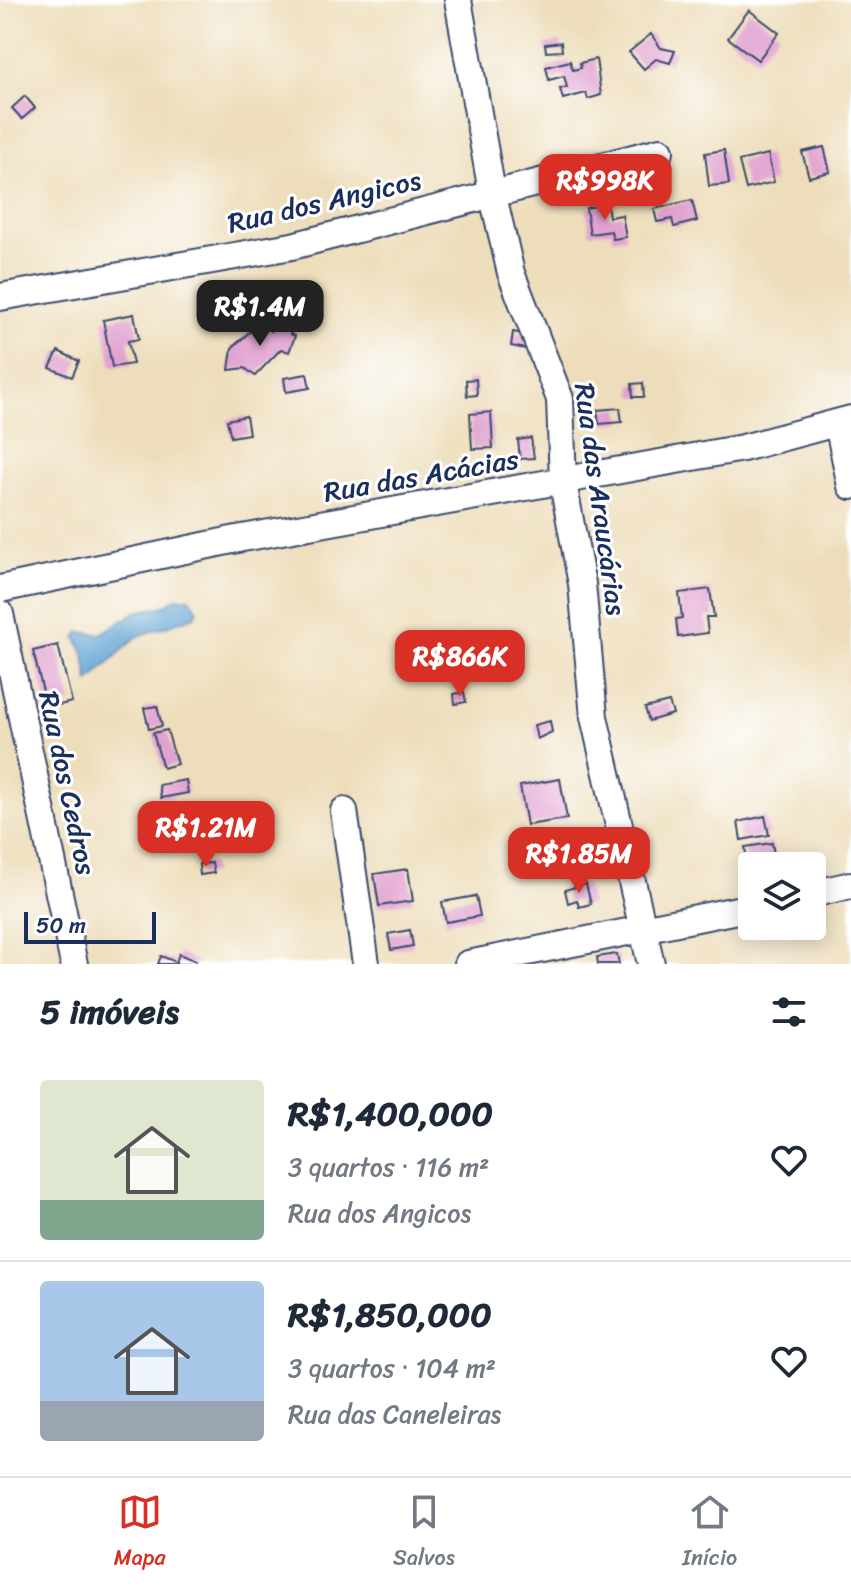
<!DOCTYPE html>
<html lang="pt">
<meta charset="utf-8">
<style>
body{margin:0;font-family:Sriracha,sans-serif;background:#f2f2f3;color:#1f2937;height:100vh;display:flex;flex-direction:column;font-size:30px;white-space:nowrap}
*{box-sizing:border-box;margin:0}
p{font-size:26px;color:#747a83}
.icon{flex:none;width:44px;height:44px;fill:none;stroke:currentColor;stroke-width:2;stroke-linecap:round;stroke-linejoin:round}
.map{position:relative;height:964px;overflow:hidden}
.details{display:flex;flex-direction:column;background:#fff;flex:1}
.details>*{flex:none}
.tools{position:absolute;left:738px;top:852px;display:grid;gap:16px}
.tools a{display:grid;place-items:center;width:88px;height:88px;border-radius:8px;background:#fff;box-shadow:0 4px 20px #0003;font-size:40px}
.scale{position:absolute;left:24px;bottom:20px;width:132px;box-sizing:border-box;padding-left:8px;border:4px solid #1b2f5e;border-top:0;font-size:22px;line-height:28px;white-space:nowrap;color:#1b2f5e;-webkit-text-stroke:6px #fff;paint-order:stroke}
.price{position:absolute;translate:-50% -68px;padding:0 18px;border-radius:16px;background:#d93025;color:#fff;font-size:26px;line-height:52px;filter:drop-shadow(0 2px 4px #0008)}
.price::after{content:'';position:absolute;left:50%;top:48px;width:24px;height:18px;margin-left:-12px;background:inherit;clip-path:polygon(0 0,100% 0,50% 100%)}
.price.current{background:#222;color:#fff}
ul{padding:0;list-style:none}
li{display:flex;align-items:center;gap:24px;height:200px;padding:0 40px}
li+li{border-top:2px solid #e0e1e3}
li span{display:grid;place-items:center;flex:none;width:224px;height:160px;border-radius:8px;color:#555}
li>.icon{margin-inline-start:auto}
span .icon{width:96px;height:96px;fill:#fffc;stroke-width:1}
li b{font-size:34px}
h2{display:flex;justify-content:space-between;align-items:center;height:96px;padding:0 40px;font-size:34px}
.dock{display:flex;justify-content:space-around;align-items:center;height:112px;border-top:2px solid #e0e1e3;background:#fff;font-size:22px;color:#747a83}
.dock a{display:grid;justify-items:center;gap:4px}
.dock .current{color:#d93025}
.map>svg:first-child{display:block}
.water{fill:#5ba1d1;stroke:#3b6898;stroke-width:2}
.building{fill:#e1a2d0}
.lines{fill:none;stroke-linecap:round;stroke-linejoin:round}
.minor-casing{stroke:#3a496c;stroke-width:30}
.minor{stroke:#fff;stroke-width:26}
.labels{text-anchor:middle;stroke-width:6;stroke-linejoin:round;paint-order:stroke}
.street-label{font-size:28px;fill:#1b2f5e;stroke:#fff}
</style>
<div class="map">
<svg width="851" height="964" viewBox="0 0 851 964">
<rect width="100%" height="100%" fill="#fff"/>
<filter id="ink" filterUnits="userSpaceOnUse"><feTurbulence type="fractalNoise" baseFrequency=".0125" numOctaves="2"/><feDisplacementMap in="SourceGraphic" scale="16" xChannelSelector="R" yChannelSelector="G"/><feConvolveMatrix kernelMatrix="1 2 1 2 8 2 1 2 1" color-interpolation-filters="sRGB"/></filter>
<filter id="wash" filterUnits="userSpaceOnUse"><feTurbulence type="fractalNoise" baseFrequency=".006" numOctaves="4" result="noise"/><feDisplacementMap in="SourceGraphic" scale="32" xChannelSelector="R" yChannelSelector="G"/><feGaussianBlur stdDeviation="1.8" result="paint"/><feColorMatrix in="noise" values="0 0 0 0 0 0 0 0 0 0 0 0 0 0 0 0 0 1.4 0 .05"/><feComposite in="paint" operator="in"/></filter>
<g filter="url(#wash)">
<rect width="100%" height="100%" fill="#edddba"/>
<polygon class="water" points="176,598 190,598 198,610 195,616 136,637 89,682 85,656 76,637 80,632 101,634 136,612 164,606"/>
<g id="blocks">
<g class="building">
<polygon points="749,10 779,33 758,60 728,38"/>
<polygon points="651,34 661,48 675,51 670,63 656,59 644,69 629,52"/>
<polygon points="561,42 562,51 546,52 545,44"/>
<polygon points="596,59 601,95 588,99 586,93 563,99 560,89 567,87 564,76 549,80 546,67 570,61 573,70 581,68 580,63"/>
<polygon points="25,96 35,108 22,119 12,108"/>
<polygon points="824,147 830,172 809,177 802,152"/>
<polygon points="724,150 729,184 709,186 705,153"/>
<polygon points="768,154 774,182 746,189 739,161"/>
<polygon points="692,200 697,221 674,227 672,219 657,222 654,209"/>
<polygon points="607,204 609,217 622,215 626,237 613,239 611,231 590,234 586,208"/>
<polygon points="134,314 139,339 128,341 133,364 112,367 103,320"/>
<polygon points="258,324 263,330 267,325 271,331 274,324 292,330 290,334 295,336 289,352 281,349 255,376 245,368 229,370 232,348"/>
<polygon points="513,332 528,335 526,349 511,346"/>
<polygon points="58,351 79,361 72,377 50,368"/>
<polygon points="307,374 310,388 286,392 284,378"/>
<polygon points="476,379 477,395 467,396 466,380"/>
<polygon points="643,383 644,397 633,397 632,384"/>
<polygon points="620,408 622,422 599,424 597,410"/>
<polygon points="491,412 493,448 472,449 470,414"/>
<polygon points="246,416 249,434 231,437 227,420"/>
<polygon points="531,438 534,458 520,459 518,440"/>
<polygon points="710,589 714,617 706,617 708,633 678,637 676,619 682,618 679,593"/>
<polygon points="487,630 506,631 505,646 487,645"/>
<polygon points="472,643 473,652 458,653 457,645"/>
<polygon points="58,645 72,702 47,708 33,651"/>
<polygon points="464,692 466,702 455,704 454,694"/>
<polygon points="669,702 673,714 649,721 645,708"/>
<polygon points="157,706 162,726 149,729 144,708"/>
<polygon points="550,721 552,732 537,739 534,725"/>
<polygon points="167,730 177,764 163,768 153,733"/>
<polygon points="560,779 567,819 527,825 520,786"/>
<polygon points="186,780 188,793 161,798 159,785"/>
<polygon points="765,816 769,835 741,840 738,822"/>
<polygon points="772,843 776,866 752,866 750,883 745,847"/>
<polygon points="212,863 214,873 200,875 199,864"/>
<polygon points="408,869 413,901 379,906 374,874"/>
<polygon points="586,884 591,904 579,907 577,900 568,903 565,890"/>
<polygon points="476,896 480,916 446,922 442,902"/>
<polygon points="410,930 413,946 391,950 388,934"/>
<polygon points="179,954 196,961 195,964 158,964 161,956 176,962"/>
<polygon points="617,954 619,964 598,964 597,957"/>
</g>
</g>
</g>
<g filter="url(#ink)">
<use href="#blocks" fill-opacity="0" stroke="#3a496c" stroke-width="2"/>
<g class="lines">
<defs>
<g id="minor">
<polyline points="458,0 492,192 511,273 560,399 563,483 582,584 594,717 651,964"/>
<polyline points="0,297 292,246 660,151"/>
<polyline points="838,423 851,486"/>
<polyline points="0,589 237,539 743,448 851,419"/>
<polyline points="0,614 74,964"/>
<polyline points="344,811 366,964"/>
<polyline points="812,894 851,885"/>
<polyline points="468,964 752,907"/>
</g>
</defs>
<use href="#minor" class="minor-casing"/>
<use href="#minor" class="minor"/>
</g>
</g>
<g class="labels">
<g class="street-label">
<text transform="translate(324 201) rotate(-13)" y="10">Rua dos Angicos</text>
<text transform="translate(421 475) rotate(-10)" y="10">Rua das Acácias</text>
<text transform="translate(601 499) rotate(82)" y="10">Rua das Araucárias</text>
<text transform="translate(68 783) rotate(78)" y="10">Rua dos Cedros</text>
</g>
</g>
</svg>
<div class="tools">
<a><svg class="icon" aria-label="layers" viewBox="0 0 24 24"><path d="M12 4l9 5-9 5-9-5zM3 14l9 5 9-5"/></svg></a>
</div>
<div class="scale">50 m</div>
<b class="price" style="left:605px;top:222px">R$998K</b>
<b class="price current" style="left:260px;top:348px">R$1.4M</b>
<b class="price" style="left:460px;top:698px">R$866K</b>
<b class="price" style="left:206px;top:869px">R$1.21M</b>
<b class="price" style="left:579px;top:895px">R$1.85M</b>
</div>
<section class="details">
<h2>5 imóveis<svg class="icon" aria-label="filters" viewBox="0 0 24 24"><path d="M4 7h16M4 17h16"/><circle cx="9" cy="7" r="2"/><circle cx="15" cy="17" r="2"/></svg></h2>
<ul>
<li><span style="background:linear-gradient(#dfe7d0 75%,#7fa58c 0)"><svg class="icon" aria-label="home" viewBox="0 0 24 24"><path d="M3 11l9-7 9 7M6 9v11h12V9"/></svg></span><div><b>R$1,400,000</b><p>3 quartos · 116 m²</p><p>Rua dos Angicos</p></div><svg class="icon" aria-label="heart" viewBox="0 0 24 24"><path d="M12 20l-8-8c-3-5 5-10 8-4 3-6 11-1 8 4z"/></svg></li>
<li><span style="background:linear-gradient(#a9c7e8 75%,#9aa5b1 0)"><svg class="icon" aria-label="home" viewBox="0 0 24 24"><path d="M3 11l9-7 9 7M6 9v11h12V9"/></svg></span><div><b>R$1,850,000</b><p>3 quartos · 104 m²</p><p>Rua das Caneleiras</p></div><svg class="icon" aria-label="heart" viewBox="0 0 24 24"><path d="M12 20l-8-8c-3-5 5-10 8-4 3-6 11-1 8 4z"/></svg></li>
</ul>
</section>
<nav class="dock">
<a class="current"><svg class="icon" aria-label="map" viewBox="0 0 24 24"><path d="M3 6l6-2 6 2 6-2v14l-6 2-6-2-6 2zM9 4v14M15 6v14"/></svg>Mapa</a>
<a><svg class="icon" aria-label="saved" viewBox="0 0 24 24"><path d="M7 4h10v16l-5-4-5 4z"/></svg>Salvos</a>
<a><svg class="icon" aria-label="home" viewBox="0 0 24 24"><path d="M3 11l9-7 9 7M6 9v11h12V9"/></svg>Início</a>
</nav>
